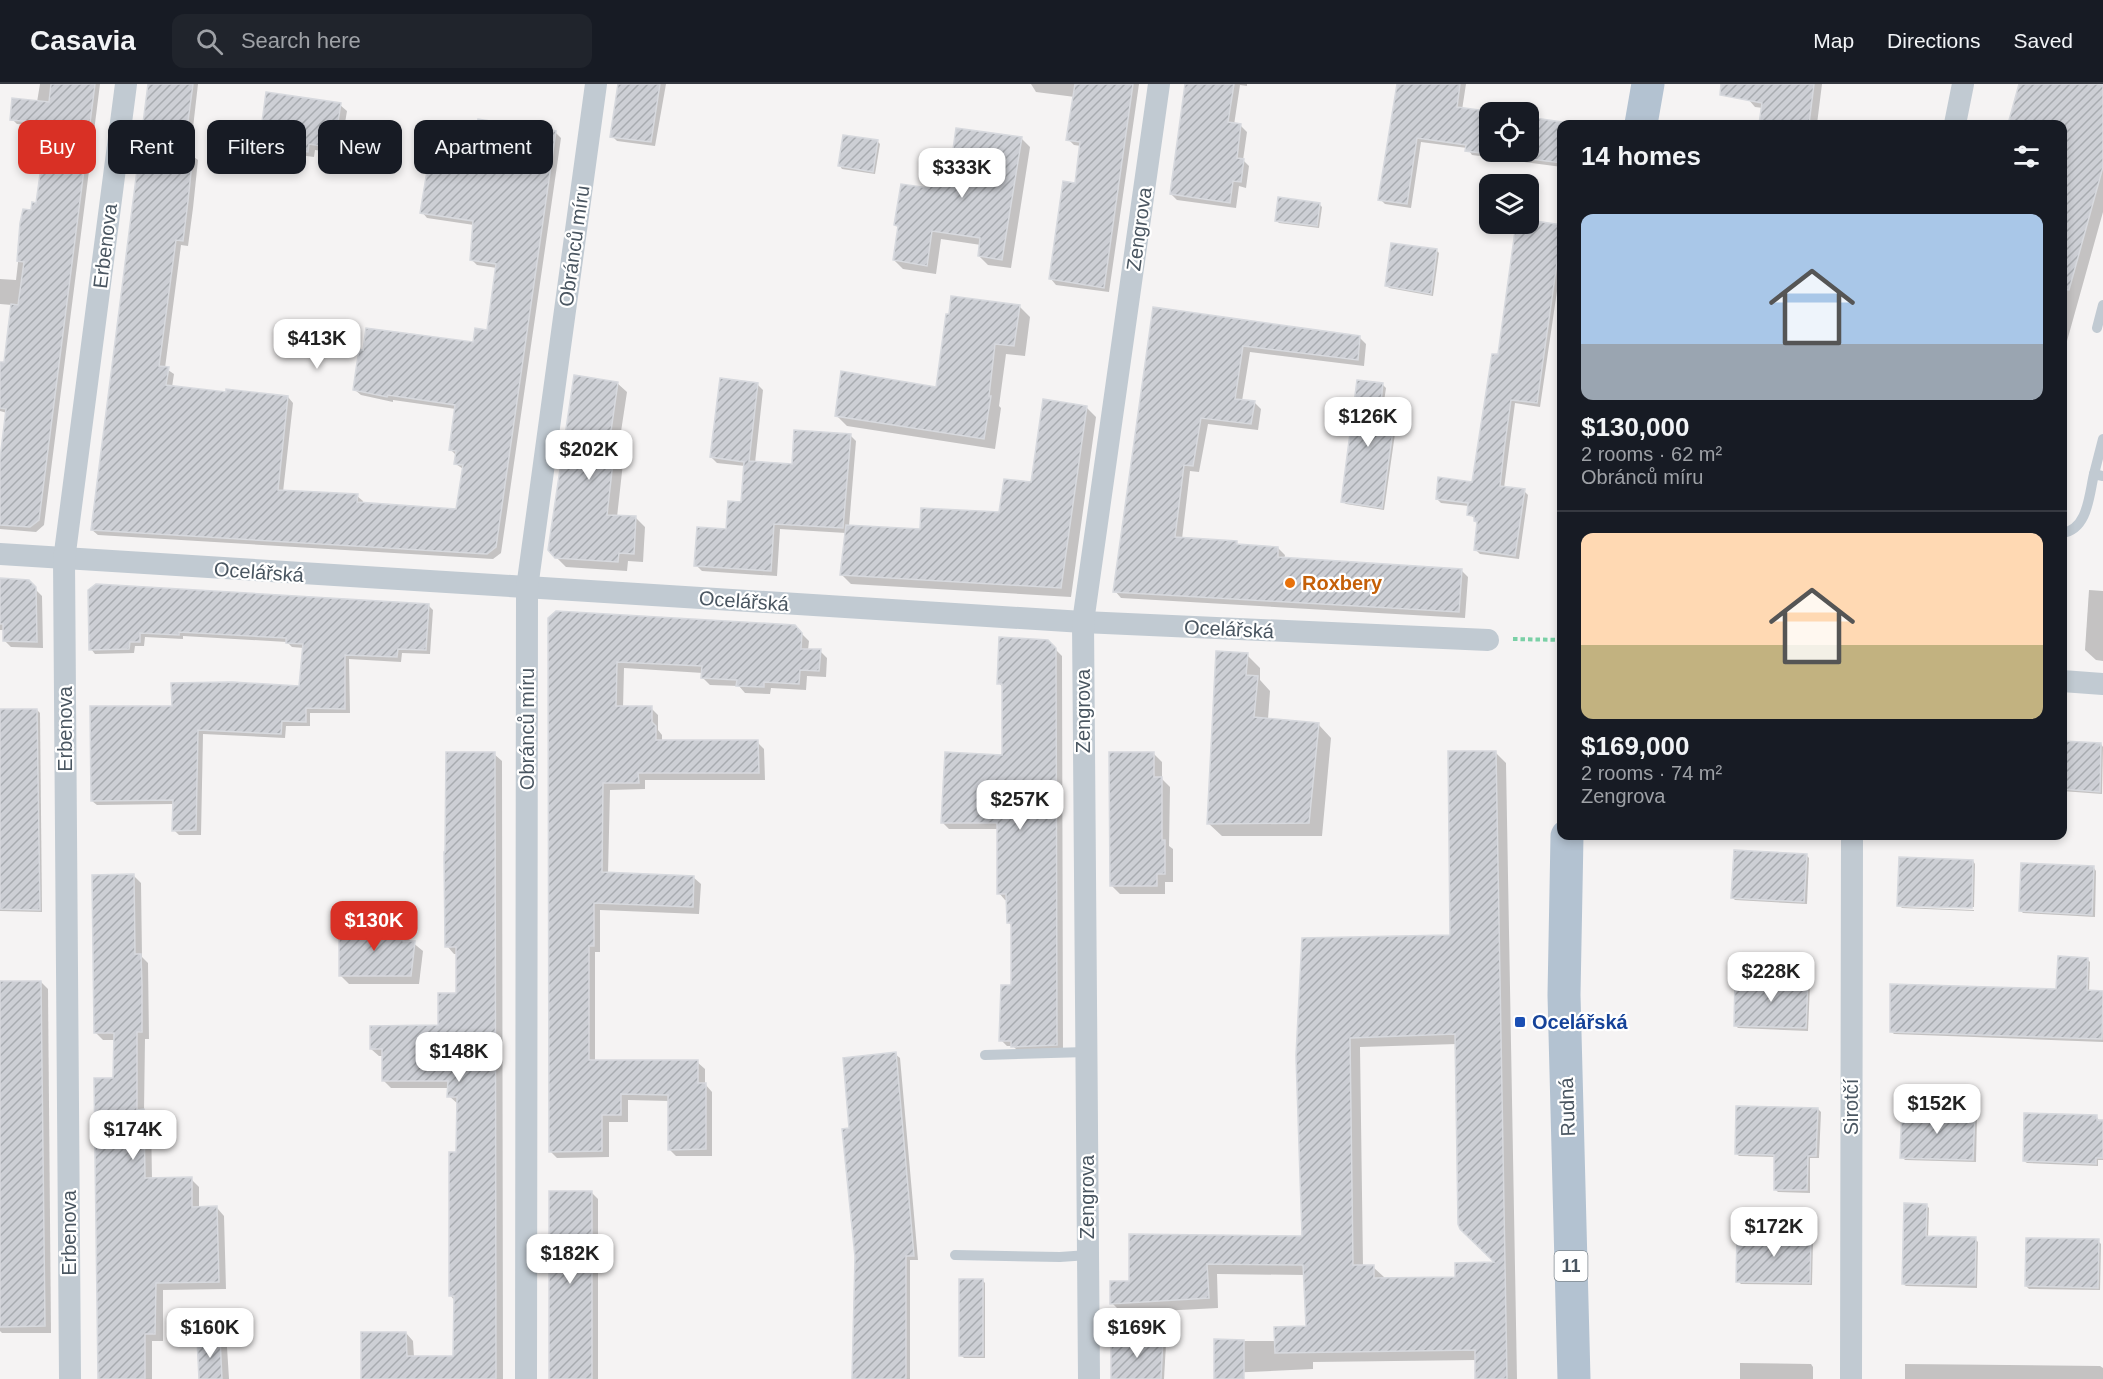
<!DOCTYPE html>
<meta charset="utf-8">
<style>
body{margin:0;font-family:Arial,sans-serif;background:#20242c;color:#f1f3f6;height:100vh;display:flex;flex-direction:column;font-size:22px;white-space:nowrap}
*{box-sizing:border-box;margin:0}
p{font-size:20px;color:#9ea1a6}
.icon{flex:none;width:33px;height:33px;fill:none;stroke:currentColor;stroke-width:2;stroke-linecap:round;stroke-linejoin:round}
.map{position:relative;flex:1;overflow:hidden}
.details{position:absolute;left:1557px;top:36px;width:510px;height:720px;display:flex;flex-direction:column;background:#171b24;border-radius:12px;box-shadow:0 3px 9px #0003}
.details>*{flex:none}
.banner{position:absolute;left:18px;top:36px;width:570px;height:54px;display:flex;gap:12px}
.fabs{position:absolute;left:1479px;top:18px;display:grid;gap:12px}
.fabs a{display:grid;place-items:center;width:60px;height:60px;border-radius:12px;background:#171b24;box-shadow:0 3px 9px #0003;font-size:30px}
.price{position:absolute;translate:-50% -51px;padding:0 14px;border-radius:12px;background:#fff;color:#222;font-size:20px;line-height:39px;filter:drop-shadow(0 2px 3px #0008)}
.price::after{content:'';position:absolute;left:50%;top:36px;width:18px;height:14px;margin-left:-9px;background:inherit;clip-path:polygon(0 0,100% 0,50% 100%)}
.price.active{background:#d93025;color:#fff}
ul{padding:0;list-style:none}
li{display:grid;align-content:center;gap:12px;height:318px;padding:0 24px}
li+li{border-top:2px solid #363941}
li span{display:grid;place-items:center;height:186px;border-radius:12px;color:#555}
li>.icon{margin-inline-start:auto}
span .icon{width:108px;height:108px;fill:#fffc;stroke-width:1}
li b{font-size:26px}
h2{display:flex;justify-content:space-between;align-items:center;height:72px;padding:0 24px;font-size:26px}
.tag{padding:0 21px;border-radius:12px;background:#171b24;box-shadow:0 3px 9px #0003;font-size:21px;line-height:54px}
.tag.active{background:#d93025;color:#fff}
header{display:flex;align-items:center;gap:36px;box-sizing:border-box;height:84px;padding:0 30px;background:#171b24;border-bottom:2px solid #363941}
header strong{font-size:28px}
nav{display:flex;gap:33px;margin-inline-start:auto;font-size:21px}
.search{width:420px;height:54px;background:#20242c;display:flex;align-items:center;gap:15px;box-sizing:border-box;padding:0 21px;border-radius:12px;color:#9ea1a6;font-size:22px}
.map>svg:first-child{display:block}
.shadow{fill:#0003;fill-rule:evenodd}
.building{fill:url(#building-hatch);stroke:#d7d9de;stroke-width:1.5;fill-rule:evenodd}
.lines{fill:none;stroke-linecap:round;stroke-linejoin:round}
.path{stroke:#7ad0a6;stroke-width:4;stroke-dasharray:4.5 3;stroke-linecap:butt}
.service{stroke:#c1cad2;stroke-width:10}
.minor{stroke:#c1cad2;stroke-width:22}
.primary{stroke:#b3c2d1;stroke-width:33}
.food-dot{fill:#e8710a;stroke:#fff;stroke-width:2}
.transit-dot{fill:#1a4fb4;stroke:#fff;stroke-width:2}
.labels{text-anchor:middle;stroke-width:4.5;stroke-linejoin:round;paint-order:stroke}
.shield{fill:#fff;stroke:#808990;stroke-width:1.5}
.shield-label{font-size:18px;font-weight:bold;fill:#4a5661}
.street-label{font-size:20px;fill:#4a5661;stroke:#fff}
.food-label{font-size:20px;font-weight:bold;fill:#c56008;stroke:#fff;text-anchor:start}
.transit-label{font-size:20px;font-weight:bold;fill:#164399;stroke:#fff;text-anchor:start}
</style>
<header>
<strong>Casavia</strong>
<div class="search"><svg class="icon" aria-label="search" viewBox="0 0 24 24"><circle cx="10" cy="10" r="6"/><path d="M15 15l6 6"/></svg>Search here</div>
<nav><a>Map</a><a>Directions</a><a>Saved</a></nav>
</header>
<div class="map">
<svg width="2103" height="1295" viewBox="0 0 2103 1295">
<defs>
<pattern id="building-hatch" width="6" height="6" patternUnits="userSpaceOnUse" patternTransform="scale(1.5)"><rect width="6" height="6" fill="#cdcfd5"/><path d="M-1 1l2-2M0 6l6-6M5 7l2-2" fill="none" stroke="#a8abb0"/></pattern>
</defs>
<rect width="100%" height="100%" fill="#f5f3f3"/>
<g class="shadow">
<polygon points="40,0 100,0 44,441 36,448 0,445 0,386 7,329 0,327 0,279 5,280 12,221 0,220 0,195 16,196 24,127 32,128 37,121 48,43 17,40 12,35 37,18"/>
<polygon points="150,0 198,0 190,70 198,76 193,124 188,162 181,161 165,284 174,290 172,303 227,310 288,313 293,319 283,408 357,412 363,417 362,420 458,426 463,385 456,380 456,371 450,365 456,325 393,316 393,318 361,311 355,306 474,259 488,247 497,184 477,181 471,175 474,141 427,134 422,128 472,88 555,48 561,54 501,469 493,475 98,451 92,446"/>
<polygon points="620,0 666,0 655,62 617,57 612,52"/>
<polygon points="1031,0 1139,0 1109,208 1056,201 1051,195 1076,100 1081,62 1074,61 1068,55 1075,13 1036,8"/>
<polygon points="1187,0 1247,0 1247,2 1240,1 1234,41 1241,42 1247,48 1243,76 1249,82 1246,104 1239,102 1236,124 1177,116 1171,110"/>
<polygon points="1398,0 1466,0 1462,26 1490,68 1528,68 1528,35 1570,40 1562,40 1562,83 1472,71 1467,64 1421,58 1411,124 1385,120 1380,115"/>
<polygon points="1750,0 1822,0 1817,40 1761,40 1763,24 1755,23 1748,15"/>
<polygon points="2021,0 2103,0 2103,128 2062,275 2062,40 2010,40"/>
<polygon points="340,21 347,27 340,69 315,66 314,73 291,70 285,63 285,61 268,59 261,52"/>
<polygon points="1021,54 1030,63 1011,184 988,181 979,172 981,161 941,155 936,190 903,185 894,176 899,144 895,141"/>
<polygon points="877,57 880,60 875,90 842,85 840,82"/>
<polygon points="1319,120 1322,123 1319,144 1279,139 1276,136"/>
<polygon points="1518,140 1561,142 1562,173 1540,323 1515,319 1504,404 1524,407 1528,411 1519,475 1480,470 1475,465 1478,440 1475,434 1468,430 1469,422 1441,419 1437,415 1473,400 1499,272"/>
<polygon points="1436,166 1439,169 1433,212 1389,204 1387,201"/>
<polygon points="1019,222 1030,233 1025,272 1006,270 999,322 1001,324 995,365 847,342 836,331 937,305"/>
<polygon points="1155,225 1359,253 1366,260 1364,282 1250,268 1242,317 1254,318 1261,325 1258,346 1208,340 1199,388 1190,387 1182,455 1236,459 1240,462 1278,464 1285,471 1284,475 1461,486 1468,493 1465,534 1121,514 1115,507"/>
<polygon points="617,299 627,308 617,374 623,379 617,433 636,434 645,443 643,478 628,477 627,487 566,483 556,473"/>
<polygon points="757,300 763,306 755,379 793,382 850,351 856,357 849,442 922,446 1001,430 1033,400 1086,323 1096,333 1071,513 851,500 841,490 846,449 780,445 777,492 702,487 696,481 728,446 743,419 745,382 717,379 711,373"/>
<polygon points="1383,301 1386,304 1382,331 1394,333 1397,336 1384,426 1346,420 1343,418"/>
<polygon points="0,496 28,498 42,512 43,564 11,563 4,556 5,546 0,546"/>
<polygon points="2089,506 2103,507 2103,577 2096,576 2085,566"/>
<polygon points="90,507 428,521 433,526 430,570 402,569 401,578 349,575 350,629 310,629 310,642 286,642 285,654 203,650 201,751 179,751 174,746 174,720 97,721 92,717 174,624 300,603 304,564 292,563 287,558 183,552 183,555 145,553 144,562 135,562 134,569 95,570 91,565"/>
<polygon points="549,535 794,542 809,557 808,566 820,567 827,574 826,593 807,592 806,606 771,604 770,610 745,609 739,602 710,601 703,594 703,589 624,584 623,624 651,624 658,631 658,646 662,651 662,658 757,658 764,665 765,696 645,696 645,705 610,706 608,790 693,793 701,800 699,830 600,826 600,868 595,868 595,978 697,978 705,985 705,1000 712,1008 712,1072 676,1072 669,1065 670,1017 628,1016 628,1038 609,1038 609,1073 557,1074 550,1067"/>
<polygon points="1047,557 1062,572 1063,967 1019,968 1013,962 1007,962 1001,956 1012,903 1012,842 1008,838 1008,816 1005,816 999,809 998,745 949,745 942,738 1003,672 1003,604 999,599"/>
<polygon points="1247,571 1260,584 1260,596 1270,607 1268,635 1318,640 1331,654 1322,752 1222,752 1208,739"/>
<polygon points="37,626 40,629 42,828 0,827 0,627"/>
<polygon points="2062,658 2101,660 2103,663 2102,710 2062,707"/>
<polygon points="1153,669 1162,678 1162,695 1170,703 1169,762 1173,765 1173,798 1165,798 1165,810 1120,810 1111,801"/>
<path d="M1496,669L1506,679L1517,1295H1477V1276L1313,1278V1285L1226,1289L1216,1257H1276L1307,1244L1305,1191L1217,1190L1218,1224L1122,1229L1112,1219L1131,1198L1304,1153L1297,972L1452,853ZM1457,960L1497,1180L1457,1194L1384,1196V1193L1373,1183H1363L1360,963Z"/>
<polygon points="494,670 502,677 503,1295 363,1295 406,1249 413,1257 414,1273 454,1274 455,1217 450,1211 458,1070 458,1020 449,1012 449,1004 391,1004 383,996 383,972 379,972 371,965 440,943 458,910 458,870 454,870 447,862"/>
<polygon points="1806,771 1809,774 1807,820 1735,816 1732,813"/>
<polygon points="1973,777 1975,780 1974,823 1900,820"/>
<polygon points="2094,784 2096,787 2095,833 2023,829 2020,826"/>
<polygon points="134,792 141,799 142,873 148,879 149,955 145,955 144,1027 151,1034 152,1096 191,1095 199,1103 199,1124 217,1124 224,1132 226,1205 163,1206 163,1257 152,1257 152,1295 99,1295 115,996 115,956 103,956 95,948"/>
<polygon points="1901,823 1974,826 1974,827 1902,824"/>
<polygon points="396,845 423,867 419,900 349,900 340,891"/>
<polygon points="2087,875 2090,878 2089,908 2103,908 2103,958 1894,950 1891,947 2057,907"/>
<polygon points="41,898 48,905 51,1249 2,1249 0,1247 0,1030"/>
<polygon points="1807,898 1810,901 1808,947 1738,944 1735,941"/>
<polygon points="895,970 900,974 918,1176 910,1176 910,1295 853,1295 857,1172 851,1046"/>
<polygon points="1818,1025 1821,1028 1819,1074 1810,1074 1810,1109 1778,1108 1775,1105 1776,1073 1739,1072 1736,1069"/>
<polygon points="1974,1029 1977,1032 1976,1078 1905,1076 1902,1073"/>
<polygon points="2097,1033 2100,1038 2103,1038 2103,1076 2098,1076 2098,1082 2027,1079 2024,1077"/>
<polygon points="592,1109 598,1115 598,1295 551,1295"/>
<polygon points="1926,1121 1929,1124 1928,1154 1975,1155 1978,1158 1977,1204 1906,1202 1903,1200"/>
<polygon points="1810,1153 1813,1156 1812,1201 1741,1200 1738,1197"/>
<polygon points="2098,1157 2101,1160 2100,1206 2029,1205 2026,1202"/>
<polygon points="982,1196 985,1199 985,1274 964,1274 961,1271"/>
<polygon points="220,1256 227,1263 229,1295 201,1295"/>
<polygon points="1162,1257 1166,1260 1164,1295 1112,1295"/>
<polygon points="1740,1279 1811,1280 1813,1283 1813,1295 1740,1295"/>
<polygon points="1905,1280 2100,1282 2103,1284 2103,1295 1905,1295"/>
</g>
<g class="building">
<polygon points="51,0 95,0 39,436 30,443 0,441 0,375 6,325 0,324 0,278 4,278 11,220 18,221 24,178 17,177 20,139 23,125 31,126 32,118 36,119 47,39 10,36 12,14 49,18"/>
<polygon points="148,0 193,0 184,67 193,69 188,117 183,157 176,156 159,282 169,283 166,301 226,308 226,305 288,312 278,406 358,410 357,418 456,425 463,381 454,380 456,367 449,366 455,321 388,311 387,313 353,306 359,265 363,266 366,244 473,258 475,244 487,246 496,180 470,176 473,137 420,129 427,87 434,88 436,80 471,86 478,35 556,47 496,463 487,470 91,446"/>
<polygon points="618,0 660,0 651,58 610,53"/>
<polygon points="1075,0 1133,0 1104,204 1049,195 1063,97 1075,99 1080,58 1066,56"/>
<polygon points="1185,0 1234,0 1228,38 1241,40 1237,74 1244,75 1241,98 1233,97 1230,119 1170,110"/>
<polygon points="1397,0 1460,0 1457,23 1494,28 1490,28 1490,68 1528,68 1528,33 1562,38 1562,79 1465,67 1466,61 1417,54 1407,120 1378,116"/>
<polygon points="1721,0 1814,0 1809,40 1759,40 1762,19 1720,11"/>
<polygon points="2019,0 2103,0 2103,83 2069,206 2062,205 2062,40 2008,40"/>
<polygon points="266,8 341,19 334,64 309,60 308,68 283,64 284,56 260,53"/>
<polygon points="956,44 1022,53 1002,176 978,172 980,154 932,147 927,182 893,176 898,142 894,141 901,100 929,104 930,98 948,101"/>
<polygon points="843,51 878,56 873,88 838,82"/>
<polygon points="1278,113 1320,119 1317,142 1275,137"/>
<polygon points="1528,136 1562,141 1562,144 1537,319 1511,316 1504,366 1500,402 1525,405 1515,472 1474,466 1477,438 1474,437 1474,432 1467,431 1468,419 1436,415 1438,393 1472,398 1492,270 1498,270 1516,140 1528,140"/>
<polygon points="1391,159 1437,165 1431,210 1385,202"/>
<polygon points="951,212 1020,221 1014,262 995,260 989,312 991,312 984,355 835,332 841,287 936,303 946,230 949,230"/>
<polygon points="1153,223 1360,252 1358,276 1243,262 1235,315 1255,317 1251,340 1201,334 1193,382 1184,381 1175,453 1237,457 1237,460 1278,463 1278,473 1462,485 1459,528 1113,508"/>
<polygon points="574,291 618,298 608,368 614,369 607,431 636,432 634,470 619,469 618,478 555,474 548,466"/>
<polygon points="720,294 758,299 749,377 792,380 794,346 851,350 843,444 774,440 771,487 694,482 697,443 726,445 728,417 741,418 744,378 710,373"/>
<polygon points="1357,296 1383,299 1380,329 1395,332 1382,424 1341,418"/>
<polygon points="1043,315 1087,322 1061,504 840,491 846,441 920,445 921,424 999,428 1004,395 1031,398"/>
<polygon points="0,494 29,496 36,503 37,558 3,557 3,540 0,540"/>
<polygon points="96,500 429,520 426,566 398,565 397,573 345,571 345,625 306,624 306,638 282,637 281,650 198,646 196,746 172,747 173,716 91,717 90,622 172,622 171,599 232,598 299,602 303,560 286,559 286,554 179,548 179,551 140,549 140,558 130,558 129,565 89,566 88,506"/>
<polygon points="556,527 795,541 802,549 801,565 821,565 819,587 800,586 799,600 764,598 764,603 736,602 737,596 701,594 702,582 617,578 616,622 652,622 652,638 656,642 656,656 758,656 759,689 638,689 639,699 603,699 602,788 694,792 693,823 594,819 594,862 589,862 589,976 698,976 698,999 706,999 706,1065 668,1066 668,1011 621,1010 621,1031 602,1031 602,1067 549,1068 548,534"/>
<polygon points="999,553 1048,556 1056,564 1057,961 1011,963 1011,957 999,957 1001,901 1011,901 1011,839 1007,839 1006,810 997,810 997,739 941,739 945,668 1002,671 1002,600 997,600"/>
<polygon points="1216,567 1248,569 1246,591 1258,592 1254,633 1319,639 1309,739 1207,740"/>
<polygon points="0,625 37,625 40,826 0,825"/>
<polygon points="2062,657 2101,659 2100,708 2062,705"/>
<path d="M1448,667H1496L1507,1295H1475V1266L1275,1269L1274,1243L1306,1242L1303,1181L1207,1180L1209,1214L1110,1220V1197H1129V1150L1302,1152L1296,972L1302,854L1450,851ZM1455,950L1458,1140L1460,1145L1494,1178L1455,1179V1193L1374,1194V1181H1353L1350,954Z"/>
<polygon points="446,668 495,668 496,1295 361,1295 361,1248 406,1248 407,1272 453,1272 454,1212 449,1212 449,1068 456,1068 457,1013 447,1013 448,997 382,997 382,965 370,965 370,942 438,941 438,909 456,909 456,863 445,863 444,768 445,768"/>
<polygon points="1109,668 1154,668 1154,693 1162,693 1162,756 1165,756 1165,790 1157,790 1157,802 1110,802"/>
<polygon points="1734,766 1807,770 1804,818 1731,814"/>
<polygon points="1899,773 1973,776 1972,824 1897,822"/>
<polygon points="2021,779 2094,782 2092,831 2019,827"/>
<polygon points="134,790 135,870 141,870 142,900 142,948 137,948 137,1026 144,1025 145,1094 192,1093 192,1123 217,1122 219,1198 156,1199 155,1250 145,1250 145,1295 98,1295 94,994 113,994 114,949 94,949 92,791"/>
<polygon points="339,843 397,844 397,848 403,848 403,857 415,857 411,892 339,892"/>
<polygon points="2058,872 2088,874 2087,906 2103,907 2102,955 1890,948 1890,900 2056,905"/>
<polygon points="1735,894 1808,896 1806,944 1734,942"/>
<polygon points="0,897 41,897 45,1242 0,1243"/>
<polygon points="896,968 914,1172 906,1172 906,1295 852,1295 855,1173 842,1045 849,1044 843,974"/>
<polygon points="1736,1022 1818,1024 1816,1072 1808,1072 1807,1106 1774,1106 1774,1071 1735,1070"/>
<polygon points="1902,1025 1975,1028 1973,1076 1900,1074"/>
<polygon points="2024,1029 2097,1031 2097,1036 2103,1036 2103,1074 2096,1074 2096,1080 2023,1077"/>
<rect x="549" y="1107" width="43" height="188"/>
<polygon points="1904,1119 1927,1120 1926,1152 1976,1153 1975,1201 1902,1200"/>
<polygon points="1737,1150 1811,1151 1810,1199 1736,1198"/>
<polygon points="2026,1154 2099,1155 2098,1204 2025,1202"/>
<rect x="959" y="1195" width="24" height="77"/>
<polygon points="220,1254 222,1295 199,1295 197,1255"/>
<polygon points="1111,1255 1163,1255 1161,1295 1111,1295"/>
<polygon points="1214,1255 1244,1256 1244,1295 1214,1295"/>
</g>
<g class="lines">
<polyline class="path" points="1513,555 1562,556"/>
<g class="service">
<polyline points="2097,244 2103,221"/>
<polyline points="2094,390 2103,355"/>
<path d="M2062,449C2088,446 2089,411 2094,390L2103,392"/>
<polyline points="985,971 1086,968"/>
<polyline points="955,1171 1060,1173 1088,1171"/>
</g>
<g class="minor">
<polyline points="1955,40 1963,0"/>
<polyline points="0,470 1083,538 1488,556"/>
<polyline points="2062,597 2103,600"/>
<polyline points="70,1295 64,476 126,0"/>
<polyline points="526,1295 527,504 596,0"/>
<polyline points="1089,1295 1083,538 1159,0"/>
<polyline points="1851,1295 1852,752"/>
</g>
<g class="primary">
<polyline points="1641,40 1648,0"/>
<polyline points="1567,752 1564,911 1574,1295"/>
</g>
</g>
<circle class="food-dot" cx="1290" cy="499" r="6"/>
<rect class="transit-dot" x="1514" y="932" width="12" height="12" rx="3"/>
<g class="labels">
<rect class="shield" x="1554.5" y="1167" width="33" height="30" rx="4.5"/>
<g class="shield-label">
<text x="1571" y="1188">11</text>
</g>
<g class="street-label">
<text transform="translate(1139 145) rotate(-82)" y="7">Zengrova</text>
<text transform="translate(105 162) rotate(-83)" y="7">Erbenova</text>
<text transform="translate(574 162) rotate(-82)" y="7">Obránců míru</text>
<text transform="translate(259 488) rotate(4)" y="7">Ocelářská</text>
<text transform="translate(744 517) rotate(4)" y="7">Ocelářská</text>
<text transform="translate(1229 545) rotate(3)" y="7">Ocelářská</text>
<text transform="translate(1083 627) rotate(-90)" y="7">Zengrova</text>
<text transform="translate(65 645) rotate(-90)" y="7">Erbenova</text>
<text transform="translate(527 645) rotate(-90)" y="7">Obránců míru</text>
<text transform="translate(1567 1023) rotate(-92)" y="7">Rudná</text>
<text transform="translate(1851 1023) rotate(-90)" y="7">Sirotčí</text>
<text transform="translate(1087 1113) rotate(-90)" y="7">Zengrova</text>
<text transform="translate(69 1149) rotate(-90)" y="7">Erbenova</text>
</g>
<g class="food-label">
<text x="1302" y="506">Roxbery</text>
</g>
<g class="transit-label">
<text x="1532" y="945">Ocelářská</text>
</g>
</g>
</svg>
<div class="fabs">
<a><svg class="icon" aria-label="locate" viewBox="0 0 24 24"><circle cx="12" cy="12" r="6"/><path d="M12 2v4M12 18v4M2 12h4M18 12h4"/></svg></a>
<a><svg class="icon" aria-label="layers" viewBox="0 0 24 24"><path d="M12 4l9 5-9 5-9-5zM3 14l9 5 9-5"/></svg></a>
</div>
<b class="price" style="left:962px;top:115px">$333K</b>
<b class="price" style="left:317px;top:286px">$413K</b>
<b class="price" style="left:1368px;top:364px">$126K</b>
<b class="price" style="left:589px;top:397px">$202K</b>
<b class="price" style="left:1020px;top:747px">$257K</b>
<b class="price active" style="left:374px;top:868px">$130K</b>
<b class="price" style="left:1771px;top:919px">$228K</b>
<b class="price" style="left:459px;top:999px">$148K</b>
<b class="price" style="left:1937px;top:1051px">$152K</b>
<b class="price" style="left:133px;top:1077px">$174K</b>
<b class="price" style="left:1774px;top:1174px">$172K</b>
<b class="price" style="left:570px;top:1201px">$182K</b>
<b class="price" style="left:210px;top:1275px">$160K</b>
<b class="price" style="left:1137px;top:1275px">$169K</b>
<div class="banner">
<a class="tag active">Buy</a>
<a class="tag">Rent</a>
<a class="tag">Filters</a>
<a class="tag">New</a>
<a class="tag">Apartment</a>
</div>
<section class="details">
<h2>14 homes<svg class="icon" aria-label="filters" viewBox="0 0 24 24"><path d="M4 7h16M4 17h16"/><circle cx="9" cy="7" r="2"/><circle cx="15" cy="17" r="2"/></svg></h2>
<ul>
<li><span style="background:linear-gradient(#a9c7e8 70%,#9aa5b1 0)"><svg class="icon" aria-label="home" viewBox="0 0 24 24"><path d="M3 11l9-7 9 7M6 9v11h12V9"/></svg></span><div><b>$130,000</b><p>2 rooms · 62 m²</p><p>Obránců míru</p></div></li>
<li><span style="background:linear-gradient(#ffd9b3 60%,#c2b280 0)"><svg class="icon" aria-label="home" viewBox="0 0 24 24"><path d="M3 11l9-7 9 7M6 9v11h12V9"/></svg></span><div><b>$169,000</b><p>2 rooms · 74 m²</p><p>Zengrova</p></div></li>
</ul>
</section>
</div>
